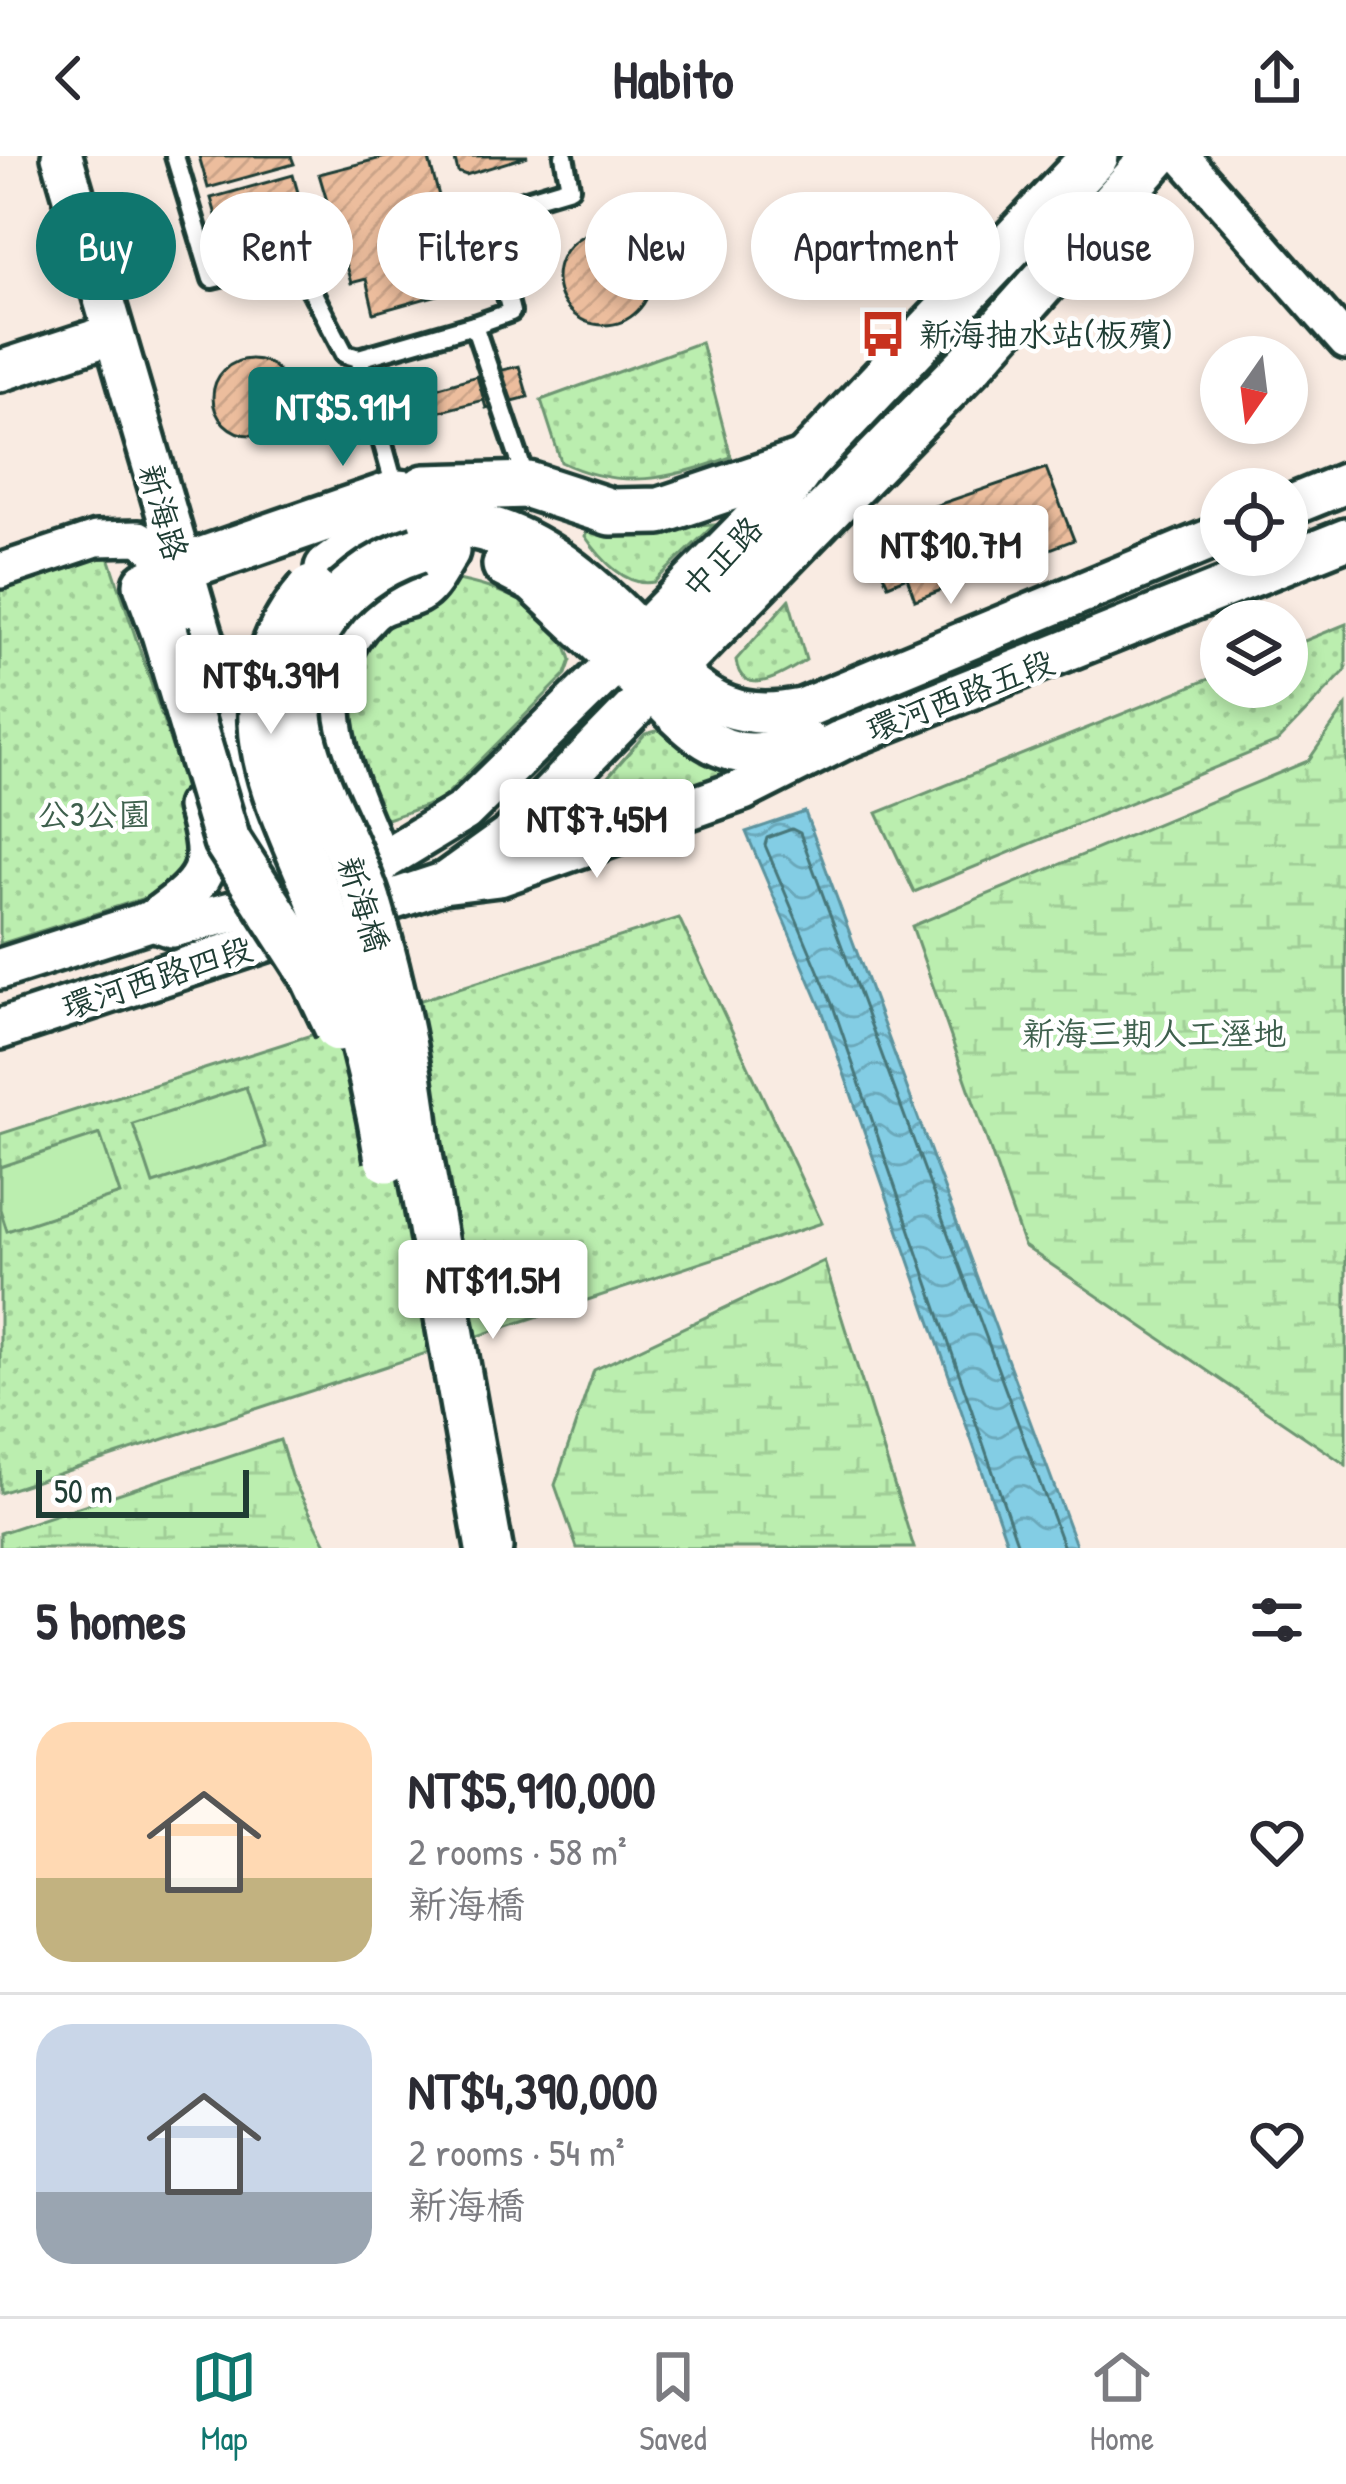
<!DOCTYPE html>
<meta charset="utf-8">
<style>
body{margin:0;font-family:"Patrick Hand","LXGW WenKai TC",sans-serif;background:#f7f7f7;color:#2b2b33;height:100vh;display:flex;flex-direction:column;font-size:45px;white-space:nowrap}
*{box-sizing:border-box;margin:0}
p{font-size:39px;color:#7c7c81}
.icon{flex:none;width:66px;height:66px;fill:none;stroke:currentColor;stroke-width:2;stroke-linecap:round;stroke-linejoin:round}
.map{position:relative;height:1392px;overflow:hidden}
.details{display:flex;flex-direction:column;background:#fff;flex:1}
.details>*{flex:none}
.hud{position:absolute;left:36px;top:36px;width:1275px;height:108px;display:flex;gap:24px}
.needle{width:78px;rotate:194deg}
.fabs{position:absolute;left:1200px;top:180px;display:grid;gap:24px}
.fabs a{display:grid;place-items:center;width:108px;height:108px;border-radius:50%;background:#fff;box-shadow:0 6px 18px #0003;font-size:60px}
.scale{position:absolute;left:36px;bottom:30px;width:213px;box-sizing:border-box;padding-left:12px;border:6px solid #1f3d34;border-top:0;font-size:33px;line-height:42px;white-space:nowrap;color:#1f3d34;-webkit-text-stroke:9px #fff;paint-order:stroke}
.price{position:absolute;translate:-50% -102px;padding:0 27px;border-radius:12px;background:#fff;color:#222;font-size:39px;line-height:78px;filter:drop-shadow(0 3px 6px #0008)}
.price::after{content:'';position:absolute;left:50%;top:72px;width:36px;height:27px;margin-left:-18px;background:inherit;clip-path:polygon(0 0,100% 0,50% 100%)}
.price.on{background:#0f766e;color:#fff}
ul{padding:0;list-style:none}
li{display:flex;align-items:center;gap:36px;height:300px;padding:0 36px}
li+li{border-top:3px solid #e1e1e2}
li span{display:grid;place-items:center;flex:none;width:336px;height:240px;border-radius:36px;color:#555}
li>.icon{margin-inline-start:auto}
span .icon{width:144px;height:144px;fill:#fffc;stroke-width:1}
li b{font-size:51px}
h2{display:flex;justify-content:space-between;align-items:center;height:144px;padding:0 36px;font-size:51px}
.chip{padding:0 42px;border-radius:54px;background:#fff;box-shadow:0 6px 18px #0003;font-size:42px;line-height:108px}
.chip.on{background:#0f766e;color:#fff}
header{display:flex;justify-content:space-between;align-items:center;height:156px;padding:0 36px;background:#fff;font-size:54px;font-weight:700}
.tabs{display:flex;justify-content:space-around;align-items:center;height:168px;border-top:3px solid #e1e1e2;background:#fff;font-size:33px;color:#7c7c81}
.tabs a{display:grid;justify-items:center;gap:6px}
.tabs .on{color:#0f766e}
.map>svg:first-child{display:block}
.grass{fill:url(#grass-dots);stroke:#6d9672;stroke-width:3}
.wetland{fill:url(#wetland-marsh);stroke:#6d9672;stroke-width:3}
.garden{fill:#bbeeaf;stroke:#6d9672;stroke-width:3}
.water{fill:url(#water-waves);stroke:#5b939e;stroke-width:3}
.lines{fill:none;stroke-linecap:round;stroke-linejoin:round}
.shore{stroke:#47777a;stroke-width:3}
.building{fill:url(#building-hatch);stroke:#1f3d34;stroke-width:3}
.service-casing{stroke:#1f3d34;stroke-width:26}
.minor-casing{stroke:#1f3d34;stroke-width:42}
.tertiary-casing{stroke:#1f3d34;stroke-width:48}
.secondary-casing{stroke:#1f3d34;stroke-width:54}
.service{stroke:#fff;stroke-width:16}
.minor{stroke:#fff;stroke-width:33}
.tertiary{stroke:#fff;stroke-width:39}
.secondary{stroke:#fff;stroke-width:45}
.secondary-bridge-casing{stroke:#1f3d34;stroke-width:54;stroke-linecap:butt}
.secondary-bridge{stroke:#fff;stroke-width:45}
.labels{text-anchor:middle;stroke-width:9;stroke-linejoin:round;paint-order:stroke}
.poi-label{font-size:33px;fill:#1f3d34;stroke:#fff;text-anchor:start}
.street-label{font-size:33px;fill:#1f3d34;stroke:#fff}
.park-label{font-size:33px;fill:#3e604d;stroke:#fff}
</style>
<header><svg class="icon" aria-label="back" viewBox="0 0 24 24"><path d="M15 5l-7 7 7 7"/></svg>Habito<svg class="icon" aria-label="share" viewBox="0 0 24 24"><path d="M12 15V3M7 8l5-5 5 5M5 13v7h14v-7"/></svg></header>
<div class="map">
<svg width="1346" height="1392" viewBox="0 0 1346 1392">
<defs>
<pattern id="grass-dots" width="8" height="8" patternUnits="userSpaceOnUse" patternTransform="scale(3)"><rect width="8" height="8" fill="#bbeeaf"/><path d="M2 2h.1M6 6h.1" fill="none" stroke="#a0cd97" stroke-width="1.8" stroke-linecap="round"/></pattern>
<pattern id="wetland-marsh" width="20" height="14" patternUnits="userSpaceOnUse" patternTransform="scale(3)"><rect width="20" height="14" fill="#bbeeaf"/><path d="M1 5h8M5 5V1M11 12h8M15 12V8" fill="none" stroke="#a0cd97"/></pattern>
<pattern id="water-waves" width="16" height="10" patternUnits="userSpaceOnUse" patternTransform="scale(3)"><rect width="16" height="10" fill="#83cde4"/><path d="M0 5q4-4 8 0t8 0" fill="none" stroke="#6ba8ba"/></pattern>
<pattern id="building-hatch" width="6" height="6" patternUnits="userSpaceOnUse" patternTransform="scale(3)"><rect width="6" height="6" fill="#ecbd9d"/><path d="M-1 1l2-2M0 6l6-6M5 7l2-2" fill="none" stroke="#caa388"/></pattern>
</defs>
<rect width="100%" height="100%" fill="#f9ebe2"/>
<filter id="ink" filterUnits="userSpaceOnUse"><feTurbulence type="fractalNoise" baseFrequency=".00833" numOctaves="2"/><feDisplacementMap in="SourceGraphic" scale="24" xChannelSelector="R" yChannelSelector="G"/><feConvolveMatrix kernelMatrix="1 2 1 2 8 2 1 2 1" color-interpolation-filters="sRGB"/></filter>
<g filter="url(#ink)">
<g class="grass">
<path d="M701,186L731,301C671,323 621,335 561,306L541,244Z"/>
<path d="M714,369L654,426C626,432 600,402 585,380L587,375Z"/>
<polygon points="107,395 196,663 191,712 160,737 0,788 0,433"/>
<path d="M447,422C494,430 556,449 571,504L566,518L440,645L378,666L358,637L344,500Z"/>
<path d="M789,444L806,504C786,517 741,546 736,504Z"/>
<polygon points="1346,468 1346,514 1277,586 914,736 877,657 1221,518 1221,531 1287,531 1287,492"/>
<polygon points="671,571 747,612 557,680 645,578"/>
<polygon points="679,762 822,1067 0,1337 0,978"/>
</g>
<g class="wetland">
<polygon points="1346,550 1346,1309 1024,1090 912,770 1308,605"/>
<polygon points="824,1105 914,1392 577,1392 555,1329 594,1214"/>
<polygon points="280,1284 291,1320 328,1392 0,1392 0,1377"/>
</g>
<g class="garden">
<polygon points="246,931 266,991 153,1028 133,968"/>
<polygon points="100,978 120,1038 7,1075 0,1053 0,1011"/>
</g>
<polygon class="water" points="805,656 1077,1392 1009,1392 822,854 746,676"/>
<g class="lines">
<polyline class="shore" points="1019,1392 833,850 765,689 767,682 792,673 800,677 1064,1392"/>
</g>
<g class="building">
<polygon points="199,0 291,0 294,8 208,32"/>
<polygon points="389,0 428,0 455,98 442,100 452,135 374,157 366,123 351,127 319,18"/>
<polygon points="454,0 528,0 466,19 458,16"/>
<polygon points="293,19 306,65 224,87 211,42"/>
<circle cx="604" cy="122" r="47"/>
<circle cx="251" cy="241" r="38"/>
<polygon points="519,210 528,241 486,252 477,220"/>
<polygon points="477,220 484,244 402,265 394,244"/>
<polygon points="394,244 405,275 363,287 354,255"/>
<polygon points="1046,312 1074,384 915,444 907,421 888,429 864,374"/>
</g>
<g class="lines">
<defs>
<g id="service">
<polyline points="175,0 212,123 295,103 345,198 359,202 396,335"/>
<polyline points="359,202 474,169"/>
<polyline points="528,329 474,169 511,156 486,56 570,31 564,0"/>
</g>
<g id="minor">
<polyline points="1182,0 1346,186"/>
<polyline points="0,415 96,383 139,382 180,412"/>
</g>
<g id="tertiary">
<polyline points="62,0 234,587 289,721"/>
<polyline points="0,215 113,178"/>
<polyline points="1287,351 1346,327"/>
<path d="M447,725L511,679L652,534C679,562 711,599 754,597C773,596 791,588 810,587"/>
<path d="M153,764C205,726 217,715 197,651"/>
<path d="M0,813L153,764L172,771L299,739L377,708L464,655L641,482C696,535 721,569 802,553L1221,379"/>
<polyline points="0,873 443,727 499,720 743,634 840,585 1346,383"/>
</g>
<g id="secondary">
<polyline points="425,332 528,329 611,356 660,355 802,307"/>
<polyline points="506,409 535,424 652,534 972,206 1156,0"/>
<path d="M328,413C450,318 550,386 641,482L779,342L805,306L1095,0"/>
<polyline points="165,477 147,428 180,412 397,337 445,342 469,358"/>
<path d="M377,708C343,626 290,528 369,454C383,440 405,443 420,432C430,425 439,405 446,395"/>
<polyline points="418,993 489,1392"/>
</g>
</defs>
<use href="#service" class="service-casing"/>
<use href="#minor" class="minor-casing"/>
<use href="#tertiary" class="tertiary-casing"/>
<use href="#secondary" class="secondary-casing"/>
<use href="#service" class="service"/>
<use href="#minor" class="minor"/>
<use href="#tertiary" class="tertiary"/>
<use href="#secondary" class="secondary"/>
<defs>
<g id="secondary-bridge">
<path d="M418,394C332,422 279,500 305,591C320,644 350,691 367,744C392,826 409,908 418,993"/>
<path d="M311,433C278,471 260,515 262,566C264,630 303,697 324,756C353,838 374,918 388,1003"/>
<polyline points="165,477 227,685 312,817 338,872"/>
</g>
</defs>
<use href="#secondary-bridge" class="secondary-bridge-casing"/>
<use href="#secondary-bridge" class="secondary-bridge"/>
</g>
</g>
<defs>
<symbol id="bus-bare" viewBox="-9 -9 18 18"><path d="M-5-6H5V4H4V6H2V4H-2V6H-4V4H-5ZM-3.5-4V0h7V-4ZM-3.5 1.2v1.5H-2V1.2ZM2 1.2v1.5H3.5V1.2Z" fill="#c8321e" stroke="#fff" stroke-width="2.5" paint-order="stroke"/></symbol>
</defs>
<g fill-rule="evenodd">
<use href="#bus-bare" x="850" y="145" width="66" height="66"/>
</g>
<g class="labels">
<g class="poi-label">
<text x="919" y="190">新海抽水站(板殯)</text>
</g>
<g class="street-label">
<text transform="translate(164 356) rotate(74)" y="12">新海路</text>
<text transform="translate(722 401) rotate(-46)" y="12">中正路</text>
<text transform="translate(960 539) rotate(-21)" y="12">環河西路五段</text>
<text transform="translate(364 748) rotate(72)" y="12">新海橋</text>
<text transform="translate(157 821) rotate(-18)" y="12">環河西路四段</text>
</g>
<g class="park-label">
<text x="94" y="670">公3公園</text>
<text x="1154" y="889">新海三期人工溼地</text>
</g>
</g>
</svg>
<div class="fabs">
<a><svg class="needle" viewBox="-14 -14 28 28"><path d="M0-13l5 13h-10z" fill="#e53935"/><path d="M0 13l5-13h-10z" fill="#7c7c81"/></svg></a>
<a><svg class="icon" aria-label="locate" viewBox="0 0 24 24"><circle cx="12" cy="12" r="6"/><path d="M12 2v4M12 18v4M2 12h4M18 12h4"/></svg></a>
<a><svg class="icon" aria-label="layers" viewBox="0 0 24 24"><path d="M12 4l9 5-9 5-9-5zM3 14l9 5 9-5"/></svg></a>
</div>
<div class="scale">50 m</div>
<b class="price on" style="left:343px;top:313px">NT$5.91M</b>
<b class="price" style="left:951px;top:451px">NT$10.7M</b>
<b class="price" style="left:271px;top:581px">NT$4.39M</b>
<b class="price" style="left:597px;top:725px">NT$7.45M</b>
<b class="price" style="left:493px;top:1186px">NT$11.5M</b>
<div class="hud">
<a class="chip on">Buy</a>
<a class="chip">Rent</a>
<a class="chip">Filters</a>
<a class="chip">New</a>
<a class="chip">Apartment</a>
<a class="chip">House</a>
</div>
</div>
<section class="details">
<h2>5 homes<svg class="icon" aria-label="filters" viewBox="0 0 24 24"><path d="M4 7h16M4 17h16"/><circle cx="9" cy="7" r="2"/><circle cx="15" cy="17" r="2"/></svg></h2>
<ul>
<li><span style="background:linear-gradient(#ffd9b3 65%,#c2b280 0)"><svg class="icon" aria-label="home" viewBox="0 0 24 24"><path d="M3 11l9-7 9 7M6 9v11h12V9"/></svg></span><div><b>NT$5,910,000</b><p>2 rooms · 58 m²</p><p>新海橋</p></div><svg class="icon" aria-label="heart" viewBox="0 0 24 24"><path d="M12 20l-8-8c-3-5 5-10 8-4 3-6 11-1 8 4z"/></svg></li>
<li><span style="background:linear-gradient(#c9d6e8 70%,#9aa5b1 0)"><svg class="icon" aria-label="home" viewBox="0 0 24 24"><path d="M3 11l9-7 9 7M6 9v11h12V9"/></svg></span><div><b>NT$4,390,000</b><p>2 rooms · 54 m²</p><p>新海橋</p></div><svg class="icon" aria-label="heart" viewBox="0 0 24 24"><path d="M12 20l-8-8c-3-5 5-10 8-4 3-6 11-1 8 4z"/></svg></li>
</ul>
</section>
<nav class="tabs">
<a class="on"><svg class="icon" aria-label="map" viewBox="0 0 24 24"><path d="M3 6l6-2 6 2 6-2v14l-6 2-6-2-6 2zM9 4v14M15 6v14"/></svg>Map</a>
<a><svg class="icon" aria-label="saved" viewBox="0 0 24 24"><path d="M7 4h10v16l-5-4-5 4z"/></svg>Saved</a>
<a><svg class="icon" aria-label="home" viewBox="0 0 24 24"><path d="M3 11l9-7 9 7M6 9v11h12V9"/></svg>Home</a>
</nav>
